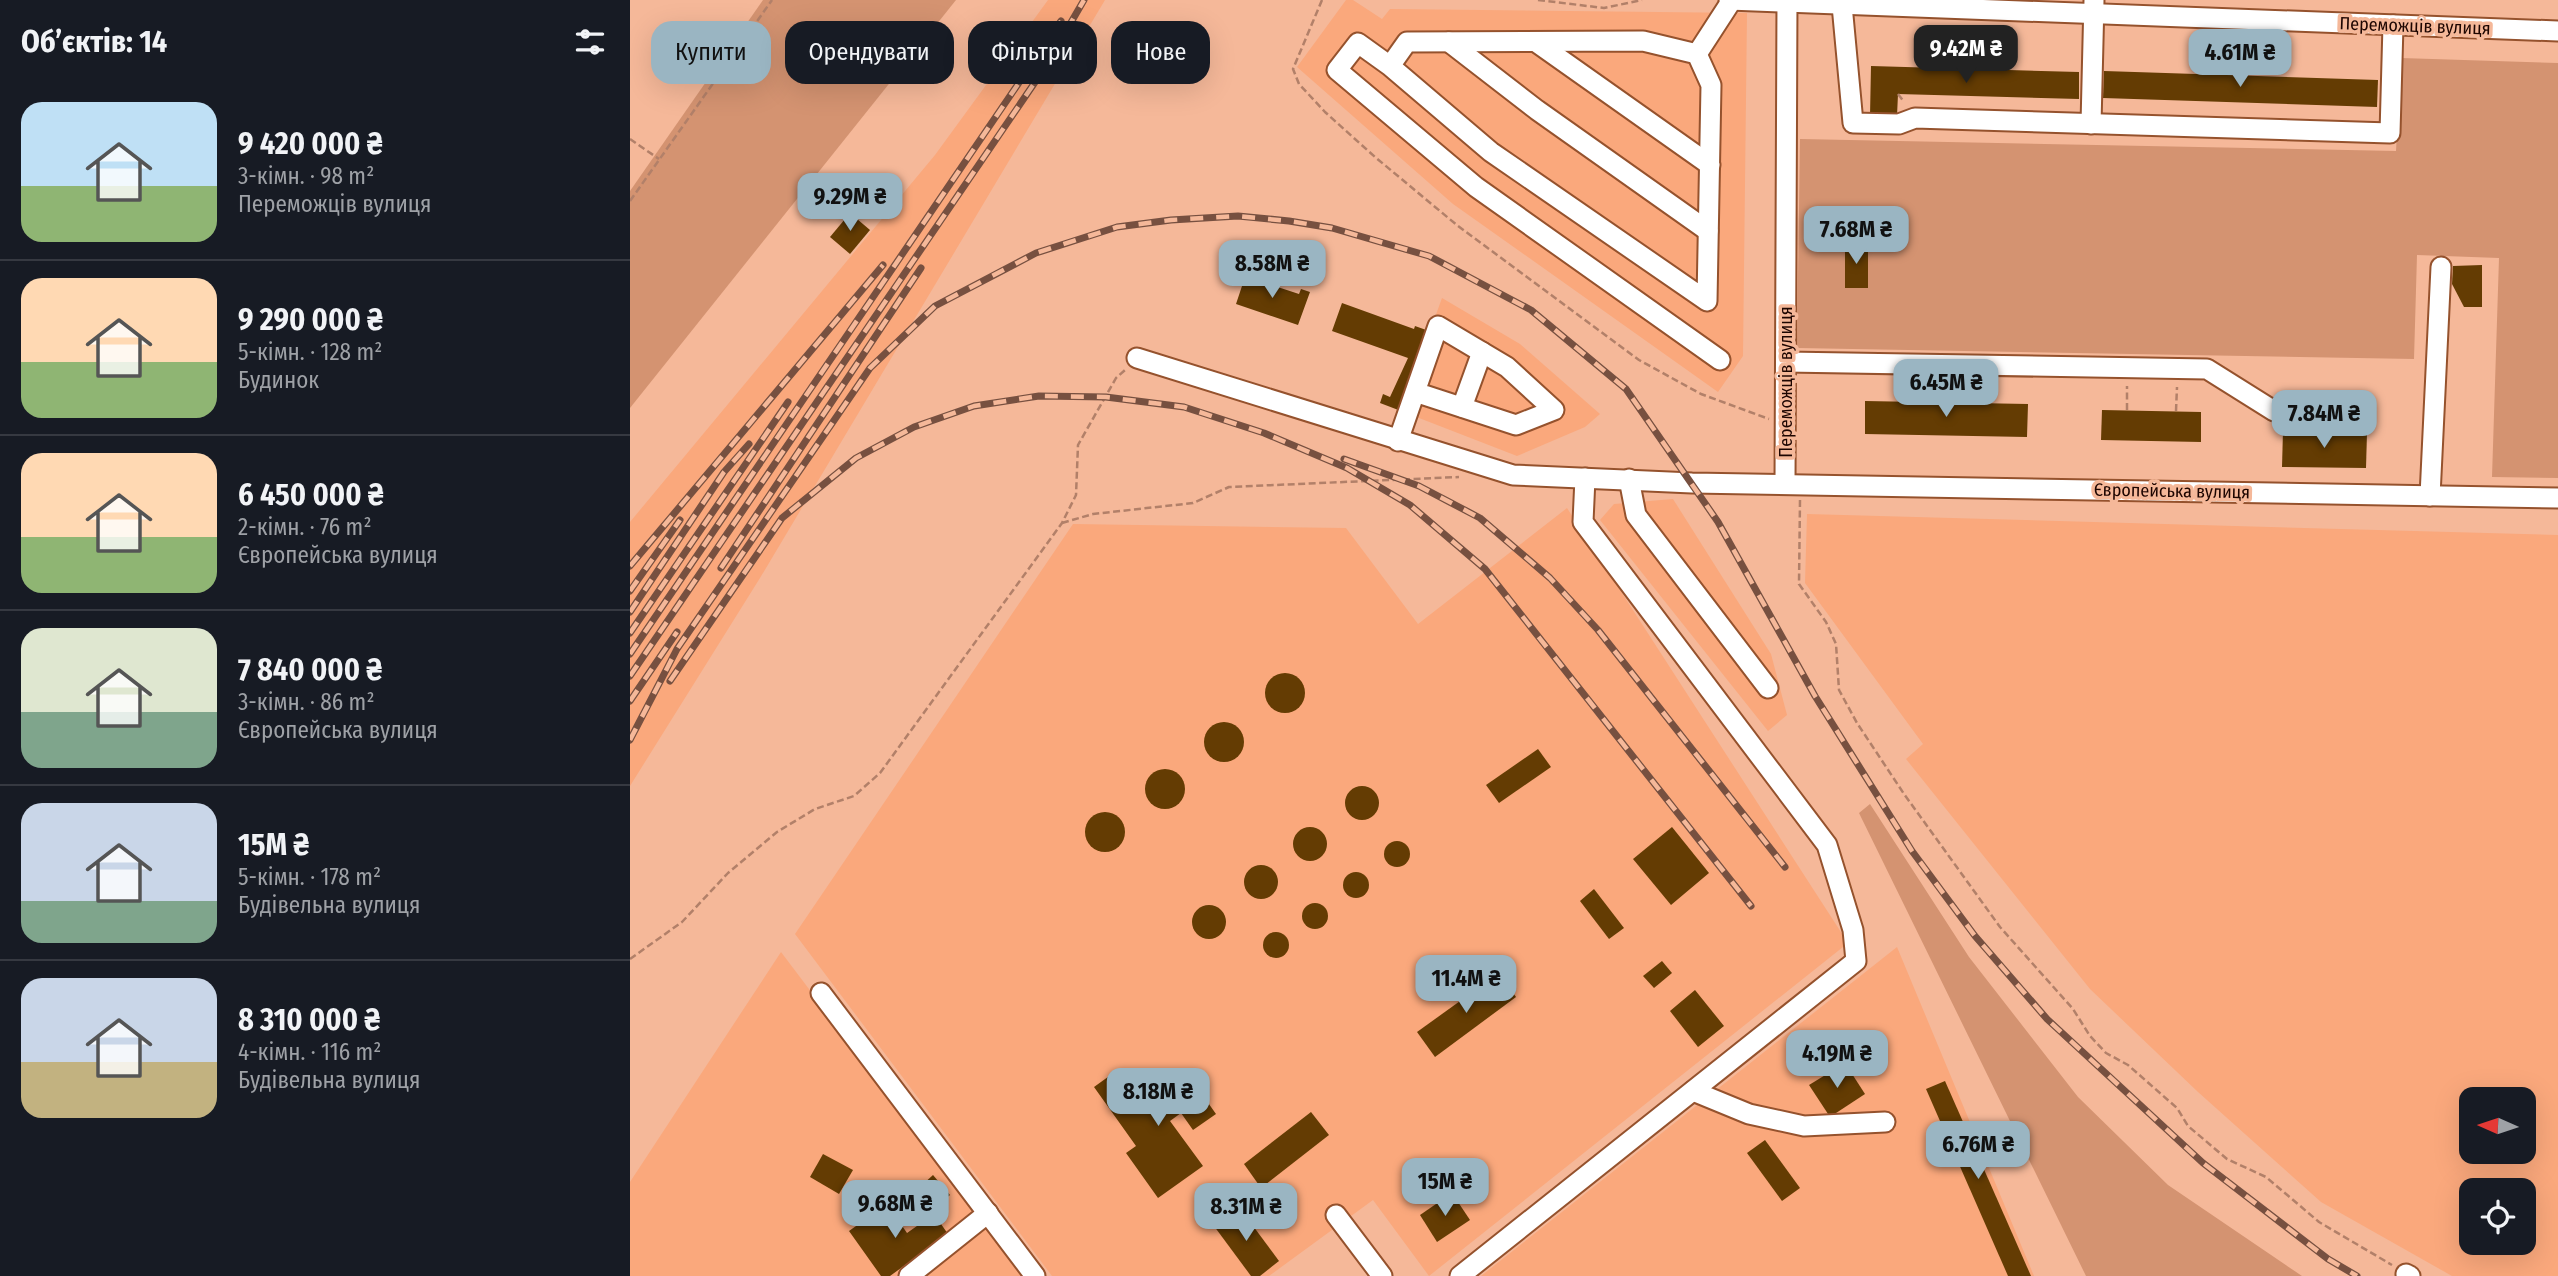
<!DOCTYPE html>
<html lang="uk">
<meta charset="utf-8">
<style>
body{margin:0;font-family:"Fira Sans Condensed",sans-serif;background:#242831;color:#f1f3f6;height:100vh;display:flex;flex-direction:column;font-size:26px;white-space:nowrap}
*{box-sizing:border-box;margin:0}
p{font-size:23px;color:#9ea1a6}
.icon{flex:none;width:38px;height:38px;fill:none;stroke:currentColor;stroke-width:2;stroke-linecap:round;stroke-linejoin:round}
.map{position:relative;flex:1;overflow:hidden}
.drawer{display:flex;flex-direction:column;background:#171b24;width:630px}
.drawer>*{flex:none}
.guide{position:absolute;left:21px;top:21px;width:665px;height:63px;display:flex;gap:14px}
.needle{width:46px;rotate:273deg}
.controls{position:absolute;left:1829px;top:1087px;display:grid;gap:14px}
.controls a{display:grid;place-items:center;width:77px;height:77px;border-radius:14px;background:#171b24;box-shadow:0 7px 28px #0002;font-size:35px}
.price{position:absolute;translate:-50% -60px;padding:0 16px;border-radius:14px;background:#9ab5c2;color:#111;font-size:23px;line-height:46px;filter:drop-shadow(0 2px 4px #0008)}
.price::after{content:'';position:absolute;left:50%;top:42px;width:21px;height:16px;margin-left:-10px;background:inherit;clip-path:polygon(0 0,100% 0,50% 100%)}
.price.selected{background:#222;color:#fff}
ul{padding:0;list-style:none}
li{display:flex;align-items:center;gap:21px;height:175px;padding:0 21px}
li+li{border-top:2px solid #363941}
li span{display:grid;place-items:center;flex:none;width:196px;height:140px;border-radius:21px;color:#555}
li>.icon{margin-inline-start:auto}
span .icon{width:84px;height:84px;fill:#fffc;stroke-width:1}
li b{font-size:30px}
h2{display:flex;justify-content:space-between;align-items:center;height:84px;padding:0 21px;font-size:30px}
.tag{padding:0 24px;border-radius:21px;background:#171b24;box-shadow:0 7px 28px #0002;font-size:24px;line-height:63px}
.tag.selected{background:#9ab5c2;color:#111}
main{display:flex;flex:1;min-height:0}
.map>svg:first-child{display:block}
.built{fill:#faa87c;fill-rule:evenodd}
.green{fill:#d49371}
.building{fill:#643c03}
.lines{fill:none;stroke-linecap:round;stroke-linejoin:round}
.minor-casing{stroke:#95522d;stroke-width:23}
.path{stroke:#b28069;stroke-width:2.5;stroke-dasharray:7 3.5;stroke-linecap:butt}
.minor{stroke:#fff;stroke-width:19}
.rail-casing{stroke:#775040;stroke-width:7}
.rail{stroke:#f5b899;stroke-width:4.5;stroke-dasharray:13;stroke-linecap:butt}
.labels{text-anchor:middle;stroke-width:7;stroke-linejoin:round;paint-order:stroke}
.street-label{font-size:18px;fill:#1d0500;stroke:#f5b899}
</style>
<main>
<section class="drawer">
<h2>Об’єктів: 14<svg class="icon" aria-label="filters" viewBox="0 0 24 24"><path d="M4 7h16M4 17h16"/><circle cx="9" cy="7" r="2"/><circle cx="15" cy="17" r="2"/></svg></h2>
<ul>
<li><span style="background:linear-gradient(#bfe0f5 60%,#8fb573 0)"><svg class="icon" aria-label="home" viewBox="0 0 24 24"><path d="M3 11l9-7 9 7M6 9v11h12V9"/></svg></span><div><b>9 420 000 ₴</b><p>3-кімн. · 98 m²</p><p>Переможців вулиця</p></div></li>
<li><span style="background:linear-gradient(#ffd9b3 60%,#8fb573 0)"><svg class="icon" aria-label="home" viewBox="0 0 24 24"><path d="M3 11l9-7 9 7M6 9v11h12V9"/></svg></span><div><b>9 290 000 ₴</b><p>5-кімн. · 128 m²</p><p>Будинок</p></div></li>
<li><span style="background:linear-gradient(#ffd9b3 60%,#8fb573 0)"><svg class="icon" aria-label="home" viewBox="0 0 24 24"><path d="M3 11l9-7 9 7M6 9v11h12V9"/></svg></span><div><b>6 450 000 ₴</b><p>2-кімн. · 76 m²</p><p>Європейська вулиця</p></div></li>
<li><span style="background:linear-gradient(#dfe7d0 60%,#7fa58c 0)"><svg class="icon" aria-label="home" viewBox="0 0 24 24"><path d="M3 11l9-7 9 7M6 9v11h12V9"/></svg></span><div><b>7 840 000 ₴</b><p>3-кімн. · 86 m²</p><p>Європейська вулиця</p></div></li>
<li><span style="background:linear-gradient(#c9d6e8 70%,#7fa58c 0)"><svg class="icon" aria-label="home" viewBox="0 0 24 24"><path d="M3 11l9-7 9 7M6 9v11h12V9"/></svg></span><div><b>15M ₴</b><p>5-кімн. · 178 m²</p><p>Будівельна вулиця</p></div></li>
<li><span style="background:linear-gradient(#c9d6e8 60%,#c2b280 0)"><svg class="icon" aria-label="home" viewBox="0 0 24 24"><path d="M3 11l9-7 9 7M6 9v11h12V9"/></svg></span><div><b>8 310 000 ₴</b><p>4-кімн. · 116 m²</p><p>Будівельна вулиця</p></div></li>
</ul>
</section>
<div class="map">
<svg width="1928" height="1276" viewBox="0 0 1928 1276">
<rect width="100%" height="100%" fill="#f5b899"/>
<g class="built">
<polygon points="418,0 475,0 130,578 0,786 0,522 305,155"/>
<polygon points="716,0 723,0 752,19 760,9 1117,13 1113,356 1088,392 823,204 667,67"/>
<polygon points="812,298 890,344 970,414 955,427 887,456 771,411"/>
<polygon points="1043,499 1141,654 1157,715 1138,731 970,520 984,504"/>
<polygon points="937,508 1218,943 799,1276 743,1200 639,1276 422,1276 165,934 443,524 716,528 788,624"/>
<path d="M1177,514L1928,535V1276H1822L1691,1202L1568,1092L1460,989L1276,759L1293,744L1175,583ZM1841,1099H1894V1152H1841ZM1841,1190H1894V1242H1841Z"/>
<polygon points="1267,947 1404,1276 851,1276"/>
<polygon points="151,952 396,1276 0,1276 0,1182"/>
</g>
<g class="green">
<polygon points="133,0 326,0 0,408 0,191"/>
<polygon points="1771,58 1928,63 1928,478 1862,477 1869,258 1787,255 1784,359 1167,348 1170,139 1766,151"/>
<polygon points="1240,804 1339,957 1448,1097 1538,1185 1672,1276 1456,1276 1229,813"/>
</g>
<g class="building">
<polygon points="1241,66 1449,72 1449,99 1268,94 1267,116 1240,116"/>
<polygon points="1474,71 1748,80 1747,107 1473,98"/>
<polygon points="220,213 240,230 220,254 200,237"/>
<rect x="1215" y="244" width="23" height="44"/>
<polygon points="1852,265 1852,307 1834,307 1822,284 1823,266"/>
<polygon points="617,271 628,274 626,280 669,294 671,289 680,292 668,325 606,304"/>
<polygon points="712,303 784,329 785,326 799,331 771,411 750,403 753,394 760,397 778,358 702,331"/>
<polygon points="1235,401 1398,404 1397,437 1235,434"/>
<polygon points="1472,410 1571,412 1571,442 1471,440"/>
<polygon points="1653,431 1737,433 1736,468 1652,467"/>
<circle cx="655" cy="693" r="20"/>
<circle cx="594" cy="742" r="20"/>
<polygon points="908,749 921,767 869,803 856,785"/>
<circle cx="535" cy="789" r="20"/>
<circle cx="732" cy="803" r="17"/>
<circle cx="475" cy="832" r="20"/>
<polygon points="1042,827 1079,873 1041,905 1003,859"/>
<circle cx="680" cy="844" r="17"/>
<circle cx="767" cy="854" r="13"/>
<circle cx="631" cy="882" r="17"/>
<circle cx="726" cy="885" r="13"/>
<polygon points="964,889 994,928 979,939 950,901"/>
<circle cx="685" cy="916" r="13"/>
<circle cx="579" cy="922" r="17"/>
<circle cx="646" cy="945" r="13"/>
<polygon points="1032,961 1042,973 1024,988 1013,976"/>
<polygon points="869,973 886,997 805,1057 787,1032"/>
<polygon points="1065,990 1094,1026 1068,1047 1040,1011"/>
<polygon points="1215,1063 1235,1094 1200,1117 1179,1085"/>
<polygon points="489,1069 513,1104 557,1073 586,1114 563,1130 551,1113 540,1121 573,1166 528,1198 496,1153 506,1146 464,1087"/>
<polygon points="1315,1081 1401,1276 1378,1276 1296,1089"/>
<polygon points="681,1112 699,1135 631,1188 614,1164"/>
<polygon points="1135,1140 1170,1188 1152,1201 1117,1153"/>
<polygon points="193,1154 223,1170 209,1194 180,1177"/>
<polygon points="303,1175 320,1195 308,1205 291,1186"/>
<polygon points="822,1193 840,1220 807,1242 790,1215"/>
<polygon points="257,1204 277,1233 304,1214 318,1234 260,1276 251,1276 219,1231"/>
<polygon points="609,1207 649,1261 630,1276 621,1276 584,1226"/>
</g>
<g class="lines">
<defs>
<g id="minor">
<polyline points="1099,0 1928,31"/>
<polyline points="1212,5 1223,123 1269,124 1285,118 1760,133 1763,25"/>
<polyline points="819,42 907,110 1078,231"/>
<polyline points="906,42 1080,165"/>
<polyline points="1067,54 1102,0"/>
<polyline points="760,66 861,152 1077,301 1081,85 1067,54 1013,41 777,42 760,66 728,43 707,70 846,187 1090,360"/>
<polyline points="1461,124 1464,0"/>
<polyline points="507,358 883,475 1062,483 1928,498"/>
<polyline points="1156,362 1577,369 1644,411 1716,413"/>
<polyline points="832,407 852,352"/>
<polyline points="768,441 808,326 877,367 924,410 886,425 785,392"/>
<polyline points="999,479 1006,515 1138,688"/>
<polyline points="1155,483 1157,0"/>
<polyline points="1800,496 1811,267"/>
<polyline points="191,993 405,1276"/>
<polyline points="1063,1091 1119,1114 1174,1126 1255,1122"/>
<polyline points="706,1215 752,1276"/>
<polyline points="1776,1274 1780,1276"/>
<polyline points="279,1276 358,1213"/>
<polyline points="830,1276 1226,961 1223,930 1197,845 953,522 955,478"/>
</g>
</defs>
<use href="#minor" class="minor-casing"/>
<g class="path">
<polyline points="692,0 663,69 669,84 695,112 745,157 828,226 1009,360 1071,394 1139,419"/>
<polyline points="908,0 974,8 1012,0"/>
<polyline points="1268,94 1274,102"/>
<polyline points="0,139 29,159"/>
<polyline points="0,201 142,0"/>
<polyline points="1276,402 1277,381"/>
<polyline points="1358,403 1358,382"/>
<polyline points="1497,410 1497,386"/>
<polyline points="1546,411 1547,387"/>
<polyline points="1170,500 1169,584 1196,622 1206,644 1209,690 1227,723 1274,794 1370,927 1443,1009 1460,1036 1476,1053 1498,1065 1547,1108 1558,1126 1597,1159 1636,1177 1689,1222 1762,1265"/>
<polyline points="432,523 463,514 563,503 599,487 829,477"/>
<polyline points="0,959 52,922 98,873 147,832 185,809 224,796 250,773 432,523 446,495 448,445 486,378 495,370"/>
</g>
<use href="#minor" class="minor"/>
<defs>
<g id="rail">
<polyline points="714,459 789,486 850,518 920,578 968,630 1155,867"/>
<polyline points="0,566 253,265"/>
<polyline points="91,568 291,268"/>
<polyline points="0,591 50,520"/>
<polyline points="0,612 94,472 119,444"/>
<polyline points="0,633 158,402"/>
<polyline points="0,654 431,21"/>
<polyline points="0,676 414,69 454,0"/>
<polyline points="40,681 152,518 226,458 284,427 344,406 409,396 476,397 554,407 634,433 717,468 780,505 855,569 1121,906"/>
<polyline points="0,701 47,632"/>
<polyline points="0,740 47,649 240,368 305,306 406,253 487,227 541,220 608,216 659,221 702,228 799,256 901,310 996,389 1088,522 1185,696 1282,851 1345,936 1417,1019 1573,1163 1698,1259 1727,1276"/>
</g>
</defs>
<use href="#rail" class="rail-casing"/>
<use href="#rail" class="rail"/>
</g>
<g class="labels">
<g class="street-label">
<text transform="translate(1785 26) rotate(2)" y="6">Переможців вулиця</text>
<text transform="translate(1156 382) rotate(-90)" y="6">Переможців вулиця</text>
<text transform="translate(1542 491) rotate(1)" y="6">Європейська вулиця</text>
</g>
</g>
</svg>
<div class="controls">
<a><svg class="needle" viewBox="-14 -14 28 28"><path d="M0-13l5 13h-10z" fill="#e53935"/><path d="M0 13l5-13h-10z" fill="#9ea1a6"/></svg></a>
<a><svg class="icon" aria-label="locate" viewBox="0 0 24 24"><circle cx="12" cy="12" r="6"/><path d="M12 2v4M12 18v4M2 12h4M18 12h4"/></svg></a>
</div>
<b class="price selected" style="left:1336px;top:85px">9.42M ₴</b>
<b class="price" style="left:1610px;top:89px">4.61M ₴</b>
<b class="price" style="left:220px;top:233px">9.29M ₴</b>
<b class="price" style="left:1226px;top:266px">7.68M ₴</b>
<b class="price" style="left:642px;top:300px">8.58M ₴</b>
<b class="price" style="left:1316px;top:419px">6.45M ₴</b>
<b class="price" style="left:1694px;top:450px">7.84M ₴</b>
<b class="price" style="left:836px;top:1015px">11.4M ₴</b>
<b class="price" style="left:1207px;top:1090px">4.19M ₴</b>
<b class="price" style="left:528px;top:1128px">8.18M ₴</b>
<b class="price" style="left:1348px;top:1181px">6.76M ₴</b>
<b class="price" style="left:815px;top:1218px">15M ₴</b>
<b class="price" style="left:265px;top:1240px">9.68M ₴</b>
<b class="price" style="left:616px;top:1243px">8.31M ₴</b>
<div class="guide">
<a class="tag selected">Купити</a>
<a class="tag">Орендувати</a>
<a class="tag">Фільтри</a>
<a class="tag">Нове</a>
</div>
</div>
</main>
